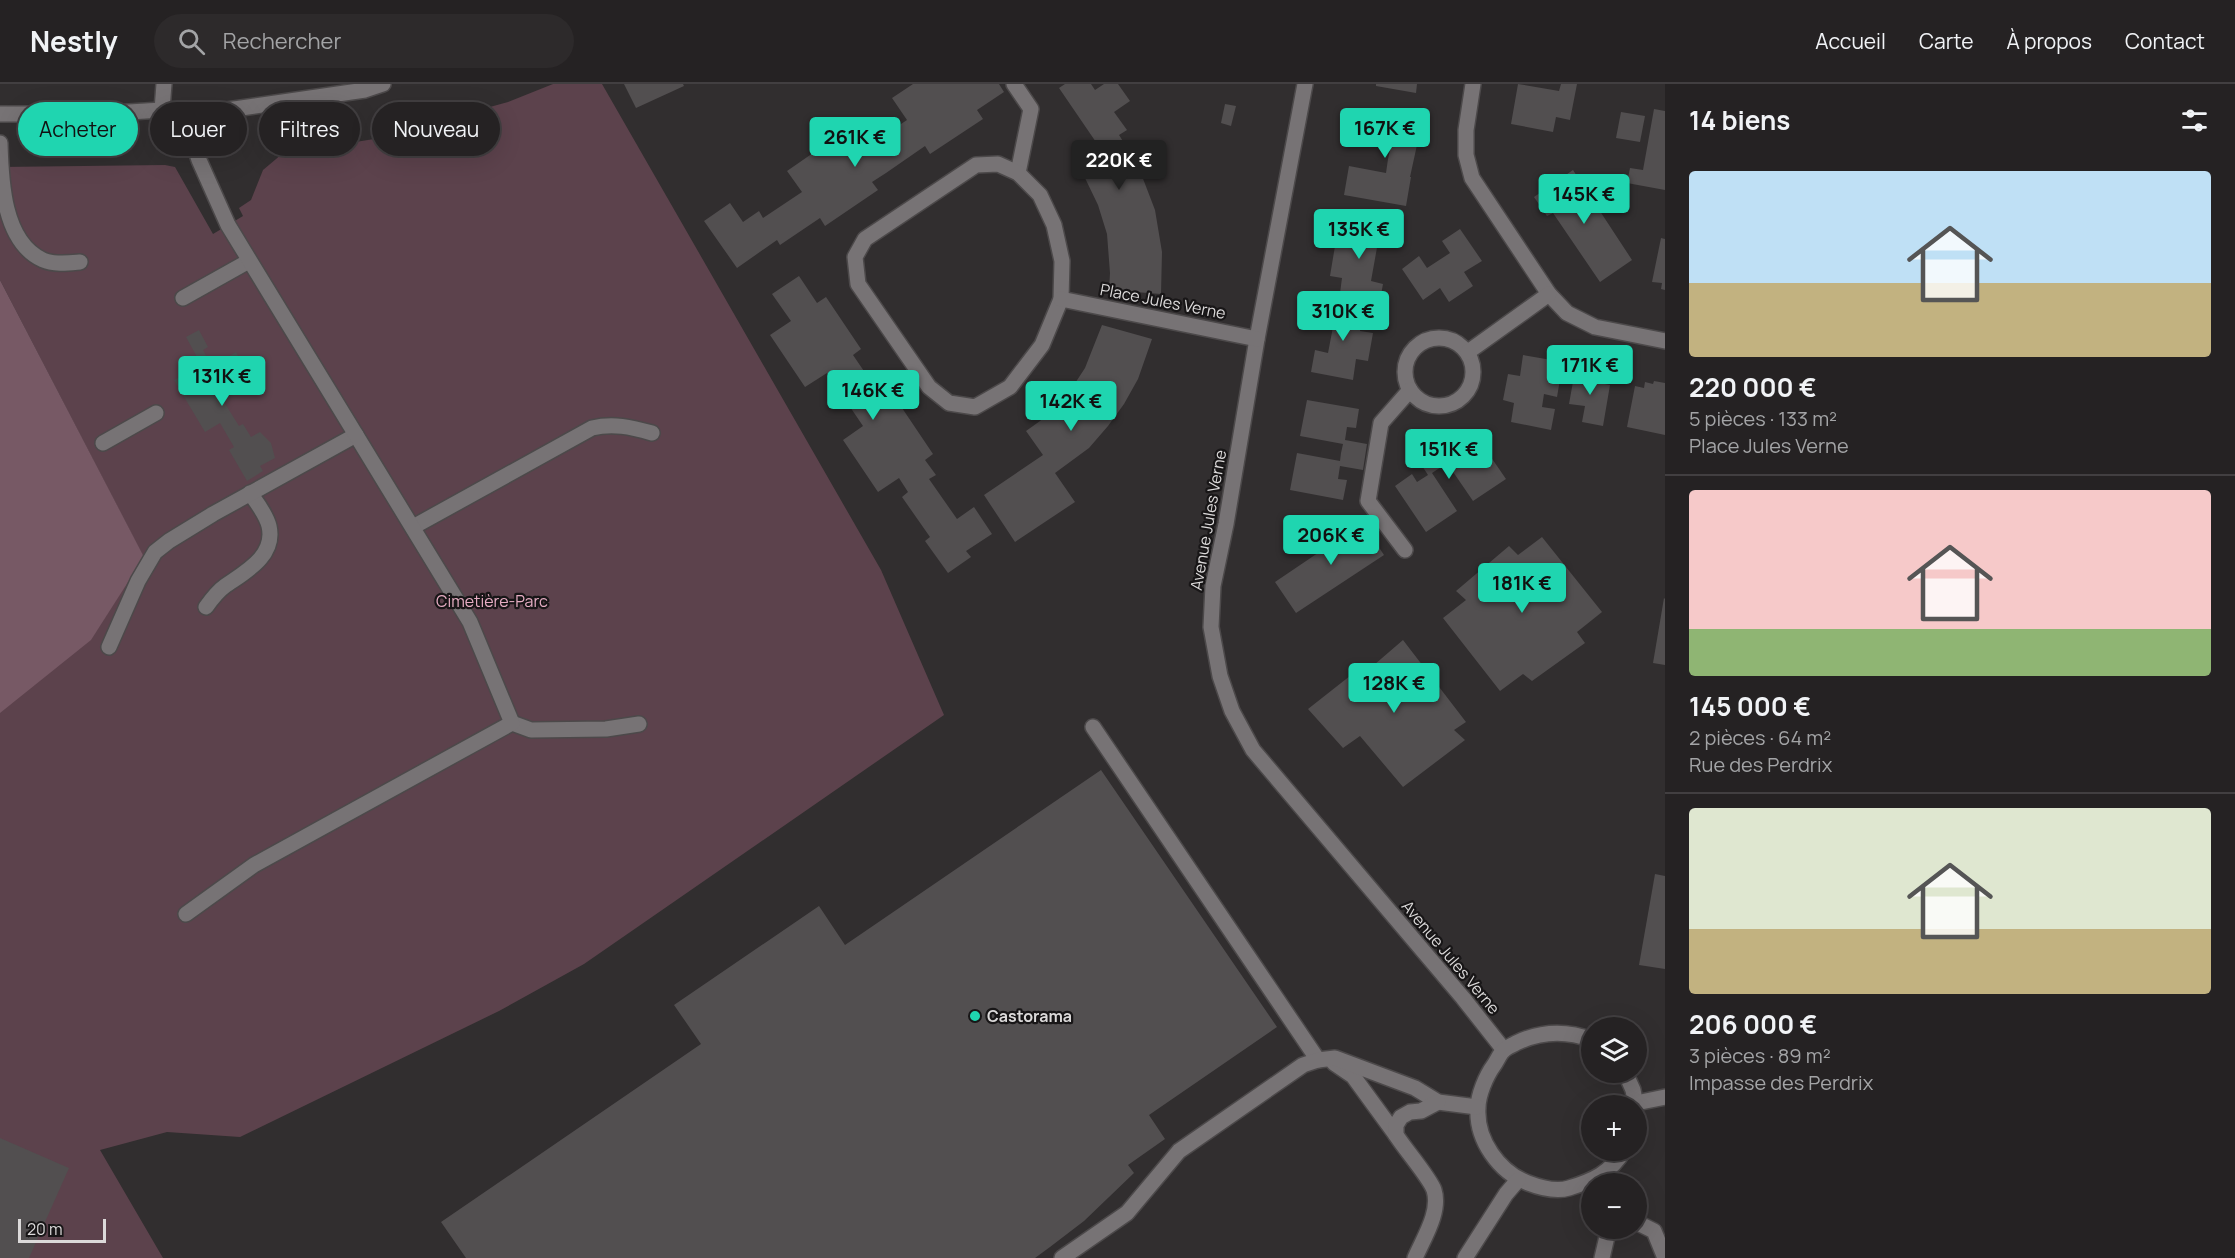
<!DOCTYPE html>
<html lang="fr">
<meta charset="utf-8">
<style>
body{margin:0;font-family:Manrope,sans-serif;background:#2d2a2b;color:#f1f3f6;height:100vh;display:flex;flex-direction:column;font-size:22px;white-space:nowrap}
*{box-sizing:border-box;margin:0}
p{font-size:20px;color:#a3a4a6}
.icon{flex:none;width:33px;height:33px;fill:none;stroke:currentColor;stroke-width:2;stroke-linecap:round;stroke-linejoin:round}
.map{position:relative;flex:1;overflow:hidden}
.details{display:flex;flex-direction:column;background:#252223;width:570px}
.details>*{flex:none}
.top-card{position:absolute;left:18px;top:18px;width:570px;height:54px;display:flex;gap:12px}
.controls{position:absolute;left:1581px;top:933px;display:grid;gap:12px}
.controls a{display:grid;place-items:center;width:66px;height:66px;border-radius:50%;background:#252223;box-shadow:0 6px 24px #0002,0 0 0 2px #423f41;font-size:30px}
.scale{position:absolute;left:18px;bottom:15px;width:88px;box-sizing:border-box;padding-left:6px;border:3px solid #dcdada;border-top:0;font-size:16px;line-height:21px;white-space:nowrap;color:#dcdada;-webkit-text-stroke:4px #181617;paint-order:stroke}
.price{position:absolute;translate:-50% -51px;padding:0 14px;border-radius:6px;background:#1fd5b0;color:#111;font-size:20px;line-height:39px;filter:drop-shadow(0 2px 3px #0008)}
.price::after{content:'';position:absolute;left:50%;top:36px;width:18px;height:14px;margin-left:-9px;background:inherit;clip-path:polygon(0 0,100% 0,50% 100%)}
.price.active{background:#222;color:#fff}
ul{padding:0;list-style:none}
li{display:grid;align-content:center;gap:12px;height:318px;padding:0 24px}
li+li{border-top:2px solid #423f41}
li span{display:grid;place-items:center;height:186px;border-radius:6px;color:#555}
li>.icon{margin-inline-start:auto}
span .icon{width:108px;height:108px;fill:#fffc;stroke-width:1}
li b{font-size:26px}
h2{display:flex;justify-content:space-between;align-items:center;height:72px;padding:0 24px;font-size:26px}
.tag{padding:0 21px;border-radius:27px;background:#252223;box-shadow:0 6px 24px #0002,0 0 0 2px #423f41;font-size:21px;line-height:54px}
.tag.active{background:#1fd5b0;color:#111}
header{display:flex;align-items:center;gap:36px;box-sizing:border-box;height:84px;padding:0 30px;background:#252223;border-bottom:2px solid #423f41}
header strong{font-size:28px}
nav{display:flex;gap:33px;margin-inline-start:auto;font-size:21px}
.search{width:420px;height:54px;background:#2d2a2b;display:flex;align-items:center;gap:15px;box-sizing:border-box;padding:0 21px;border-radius:33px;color:#a3a4a6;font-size:22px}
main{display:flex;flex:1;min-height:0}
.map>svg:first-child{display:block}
.green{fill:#5c424c}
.forest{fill:#775965}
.building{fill:#524f50}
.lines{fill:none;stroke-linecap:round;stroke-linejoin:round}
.minor-casing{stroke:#4c494a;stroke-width:18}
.minor{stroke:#777375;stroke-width:15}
.poi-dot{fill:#1fd5b0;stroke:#181617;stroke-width:2}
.labels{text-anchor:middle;stroke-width:4.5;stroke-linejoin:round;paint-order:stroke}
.street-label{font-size:16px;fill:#dcdada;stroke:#181617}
.park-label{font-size:16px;fill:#e6adc3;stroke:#181617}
.poi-label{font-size:16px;font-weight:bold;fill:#dcdada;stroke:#181617;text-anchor:start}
</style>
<header>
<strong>Nestly</strong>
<div class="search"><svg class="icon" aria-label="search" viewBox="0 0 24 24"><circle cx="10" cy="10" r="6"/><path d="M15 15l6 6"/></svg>Rechercher</div>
<nav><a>Accueil</a><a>Carte</a><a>À propos</a><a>Contact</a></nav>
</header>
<main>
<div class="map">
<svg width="1665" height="1174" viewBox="0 0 1665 1174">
<rect width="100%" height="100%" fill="#312e2f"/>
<polygon class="green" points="553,0 602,0 881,486 944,631 584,880 499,927 240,1053 167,1048 100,1066 163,1174 0,1174 0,576 143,472 0,196 0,83 165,81 175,83 213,150 243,132 239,124 251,116 263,86 282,70 374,55 508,18"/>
<polygon class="forest" points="0,196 144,473 91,556 0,629"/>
<g class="building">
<polygon points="624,0 683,0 684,2 636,24"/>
<polygon points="913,0 999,0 1004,8 977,26 983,35 930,70 925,62 886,89 872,98 878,106 825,142 820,134 780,161 777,156 737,184 704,137 730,119 743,138 759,127 763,134 802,108 787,87 839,51 853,72 907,36 892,14"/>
<polygon points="1065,0 1091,0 1095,6 1104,0 1118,0 1130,17 1114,28 1127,46 1119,51 1137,79 1155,126 1162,168 1161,210 1109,206 1110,189 1107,150 1098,121 1085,94 1076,80 1100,64 1059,4"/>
<polygon points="1376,0 1417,0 1416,9 1376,2"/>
<polygon points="1518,0 1559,7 1561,0 1577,0 1570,36 1556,33 1553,48 1511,40"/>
<polygon points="1225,20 1236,22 1231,42 1221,39"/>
<polygon points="1654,25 1665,27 1665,106 1627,99 1630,84 1643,86"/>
<polygon points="1359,26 1422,38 1410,93 1411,93 1406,122 1344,111 1349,82 1386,89 1388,75 1391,62 1354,55"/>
<polygon points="1621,28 1645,32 1640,58 1616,54"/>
<polygon points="1573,86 1632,176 1600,198 1553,129 1547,132 1534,113"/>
<polygon points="1353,139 1394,147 1391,160 1378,158 1371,197 1383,200 1380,216 1340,209 1342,194 1330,192 1337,150 1350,153"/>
<polygon points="1460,145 1482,177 1464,188 1473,202 1449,218 1440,204 1423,216 1402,185 1419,172 1427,184 1450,169 1442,157"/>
<polygon points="1661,154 1665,155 1665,206 1661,205 1662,199 1652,198"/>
<polygon points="799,192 817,219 826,213 861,265 853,271 889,324 898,318 933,370 925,376 936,391 929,395 957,435 974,423 992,450 966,467 971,473 948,489 925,457 930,453 902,413 908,408 899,394 878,408 843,356 863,342 827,289 805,303 770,251 791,237 772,210"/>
<polygon points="1323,219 1364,226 1360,247 1373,249 1368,277 1356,275 1353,296 1311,288 1315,266 1328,269 1333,243 1320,240"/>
<polygon points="1102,241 1152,255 1138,295 1124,320 1108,342 1089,364 1055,389 1075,418 1015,458 984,411 1043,371 1026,347 1040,337 1068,310 1085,284"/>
<polygon points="199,246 208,263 203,266 212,282 236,268 245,284 214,302 239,342 243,340 251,353 260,348 271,359 275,374 260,382 263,387 247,397 229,366 234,363 220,339 205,348 174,296 195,284 191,277 197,273 186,253"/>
<polygon points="1523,271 1563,278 1557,313 1544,310 1542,323 1555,325 1551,346 1511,338 1514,319 1503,316 1508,290 1520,292"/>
<polygon points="1576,281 1592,284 1590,297 1610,301 1603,342 1582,338 1585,322 1569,320"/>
<polygon points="1654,297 1665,299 1665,351 1627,343 1635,302 1644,304 1645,298 1653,300"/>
<polygon points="1307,316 1359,325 1356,344 1347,343 1345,356 1367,360 1363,386 1340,382 1338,395 1347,396 1343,416 1290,406 1297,369 1340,377 1341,369 1343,360 1300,352"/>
<polygon points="1475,350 1506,395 1473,417 1447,379 1432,389 1457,427 1426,448 1395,402 1412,390 1417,398 1428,391 1415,371 1438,356 1451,376 1462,369 1457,363"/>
<polygon points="1358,432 1384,471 1296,529 1275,498 1343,452 1338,446"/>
<polygon points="1542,453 1602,528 1577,548 1585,559 1532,597 1523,590 1500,607 1443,534 1466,516 1456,507 1509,462 1518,471"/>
<polygon points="1664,514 1665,515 1665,581 1653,579"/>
<polygon points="1403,556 1466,638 1454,646 1465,656 1403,703 1360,652 1343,664 1308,625 1355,588 1360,593"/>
<polygon points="1101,686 1277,943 1149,1031 1165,1055 1128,1081 1134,1089 1084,1137 1050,1163 1035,1174 466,1174 441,1138 701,960 674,921 819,822 845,861"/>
<polygon points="1655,790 1665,792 1665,885 1639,881"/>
<polygon points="0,1054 69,1084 29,1174 0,1174"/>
</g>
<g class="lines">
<defs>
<g id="minor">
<polyline points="1014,0 1031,25 1018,89"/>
<polyline points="1305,0 1257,255 1226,440 1213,502 1211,543 1220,592 1232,627 1253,666 1463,914 1504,966"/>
<polyline points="1473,0 1466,46 1466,71 1472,94 1549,210 1567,229 1595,243 1665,257"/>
<polyline points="162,26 164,0"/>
<polyline points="0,30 96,30 162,26 227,26 365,6 383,0"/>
<path d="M0,59C1,96 3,158 43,176C54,181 69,179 80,178"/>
<polygon points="998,80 1018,89 1040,111 1054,141 1062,177 1061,215 1042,261 1010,303 975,323 949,319 929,303 858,200 855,173 865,155 976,81"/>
<polyline points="183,214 249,177"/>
<polyline points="1061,215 1257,255"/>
<circle cx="1439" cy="288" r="34"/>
<polyline points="1468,268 1549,210"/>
<polyline points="103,359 156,329"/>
<path d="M413,443L592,344C613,339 631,343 652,349"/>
<polyline points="1405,466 1368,417 1381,339 1410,306"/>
<path d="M206,523C211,516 218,507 225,502C245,488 276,472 269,442C266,430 257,419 250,409"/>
<polyline points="109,563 138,497 155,468 169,457 213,430 356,351"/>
<polyline points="512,639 531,646 606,645 639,640"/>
<polyline points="1093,643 1318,976"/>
<polyline points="186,830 254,781 512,639 470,538 228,141 199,76 194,61 187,25"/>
<path d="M1592,956C1566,946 1541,947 1516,959C1513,961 1507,963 1504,966C1500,969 1497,977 1494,981C1486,992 1478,1011 1478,1024C1476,1056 1499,1088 1528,1099C1541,1104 1556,1108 1569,1104C1592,1097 1611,1089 1624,1066"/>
<polyline points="1334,979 1353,992 1396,1051"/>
<polyline points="1625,988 1633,1006 1636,1022"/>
<polyline points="1636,1019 1665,1013"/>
<polyline points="1636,1138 1654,1147 1665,1174"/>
<polyline points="1062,1174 1127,1129 1179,1067 1303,981 1318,976 1335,974 1415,1004 1438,1018 1477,1023"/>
<path d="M1415,1174C1423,1155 1441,1128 1434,1106C1430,1094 1404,1064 1396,1051V1041L1401,1033L1410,1028L1421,1027L1438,1018"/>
<polyline points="1465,1174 1506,1110 1518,1096"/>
<polyline points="1602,1174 1609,1144"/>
</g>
</defs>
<use href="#minor" class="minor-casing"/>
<use href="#minor" class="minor"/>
</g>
<circle class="poi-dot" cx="975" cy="932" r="6"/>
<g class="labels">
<g class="street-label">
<text transform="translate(1163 217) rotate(11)" y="6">Place Jules Verne</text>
<text transform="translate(1208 436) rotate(-80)" y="6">Avenue Jules Verne</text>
<text transform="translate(1451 873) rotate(50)" y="6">Avenue Jules Verne</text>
</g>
<g class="park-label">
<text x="492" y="523">Cimetière-Parc</text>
</g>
<g class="poi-label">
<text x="987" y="938">Castorama</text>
</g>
</g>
</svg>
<div class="controls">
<a><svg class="icon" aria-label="layers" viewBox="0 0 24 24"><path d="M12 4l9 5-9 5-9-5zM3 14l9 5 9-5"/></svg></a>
<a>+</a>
<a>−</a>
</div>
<div class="scale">20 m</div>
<b class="price" style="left:1385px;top:75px">167K €</b>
<b class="price" style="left:855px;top:84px">261K €</b>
<b class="price active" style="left:1119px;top:107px">220K €</b>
<b class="price" style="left:1584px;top:141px">145K €</b>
<b class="price" style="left:1359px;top:176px">135K €</b>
<b class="price" style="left:1343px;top:258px">310K €</b>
<b class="price" style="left:1590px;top:312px">171K €</b>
<b class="price" style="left:222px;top:323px">131K €</b>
<b class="price" style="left:873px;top:337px">146K €</b>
<b class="price" style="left:1071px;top:348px">142K €</b>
<b class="price" style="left:1449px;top:396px">151K €</b>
<b class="price" style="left:1331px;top:482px">206K €</b>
<b class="price" style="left:1522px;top:530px">181K €</b>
<b class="price" style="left:1394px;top:630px">128K €</b>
<div class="top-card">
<a class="tag active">Acheter</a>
<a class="tag">Louer</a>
<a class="tag">Filtres</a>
<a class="tag">Nouveau</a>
</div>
</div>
<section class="details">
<h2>14 biens<svg class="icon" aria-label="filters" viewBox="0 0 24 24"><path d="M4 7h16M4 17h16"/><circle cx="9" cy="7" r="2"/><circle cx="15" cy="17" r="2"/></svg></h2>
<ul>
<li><span style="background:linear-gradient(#bfe0f5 60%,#c2b280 0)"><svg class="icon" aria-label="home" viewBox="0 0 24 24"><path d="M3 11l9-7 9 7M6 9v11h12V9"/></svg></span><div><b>220 000 €</b><p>5 pièces · 133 m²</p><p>Place Jules Verne</p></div></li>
<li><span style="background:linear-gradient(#f6c9c9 75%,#8fb573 0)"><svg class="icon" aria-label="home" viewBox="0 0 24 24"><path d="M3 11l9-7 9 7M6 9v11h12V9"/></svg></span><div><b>145 000 €</b><p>2 pièces · 64 m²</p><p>Rue des Perdrix</p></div></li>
<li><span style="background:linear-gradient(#dfe7d0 65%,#c2b280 0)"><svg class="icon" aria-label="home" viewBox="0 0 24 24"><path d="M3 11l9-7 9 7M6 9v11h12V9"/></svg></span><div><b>206 000 €</b><p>3 pièces · 89 m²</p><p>Impasse des Perdrix</p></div></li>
</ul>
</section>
</main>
